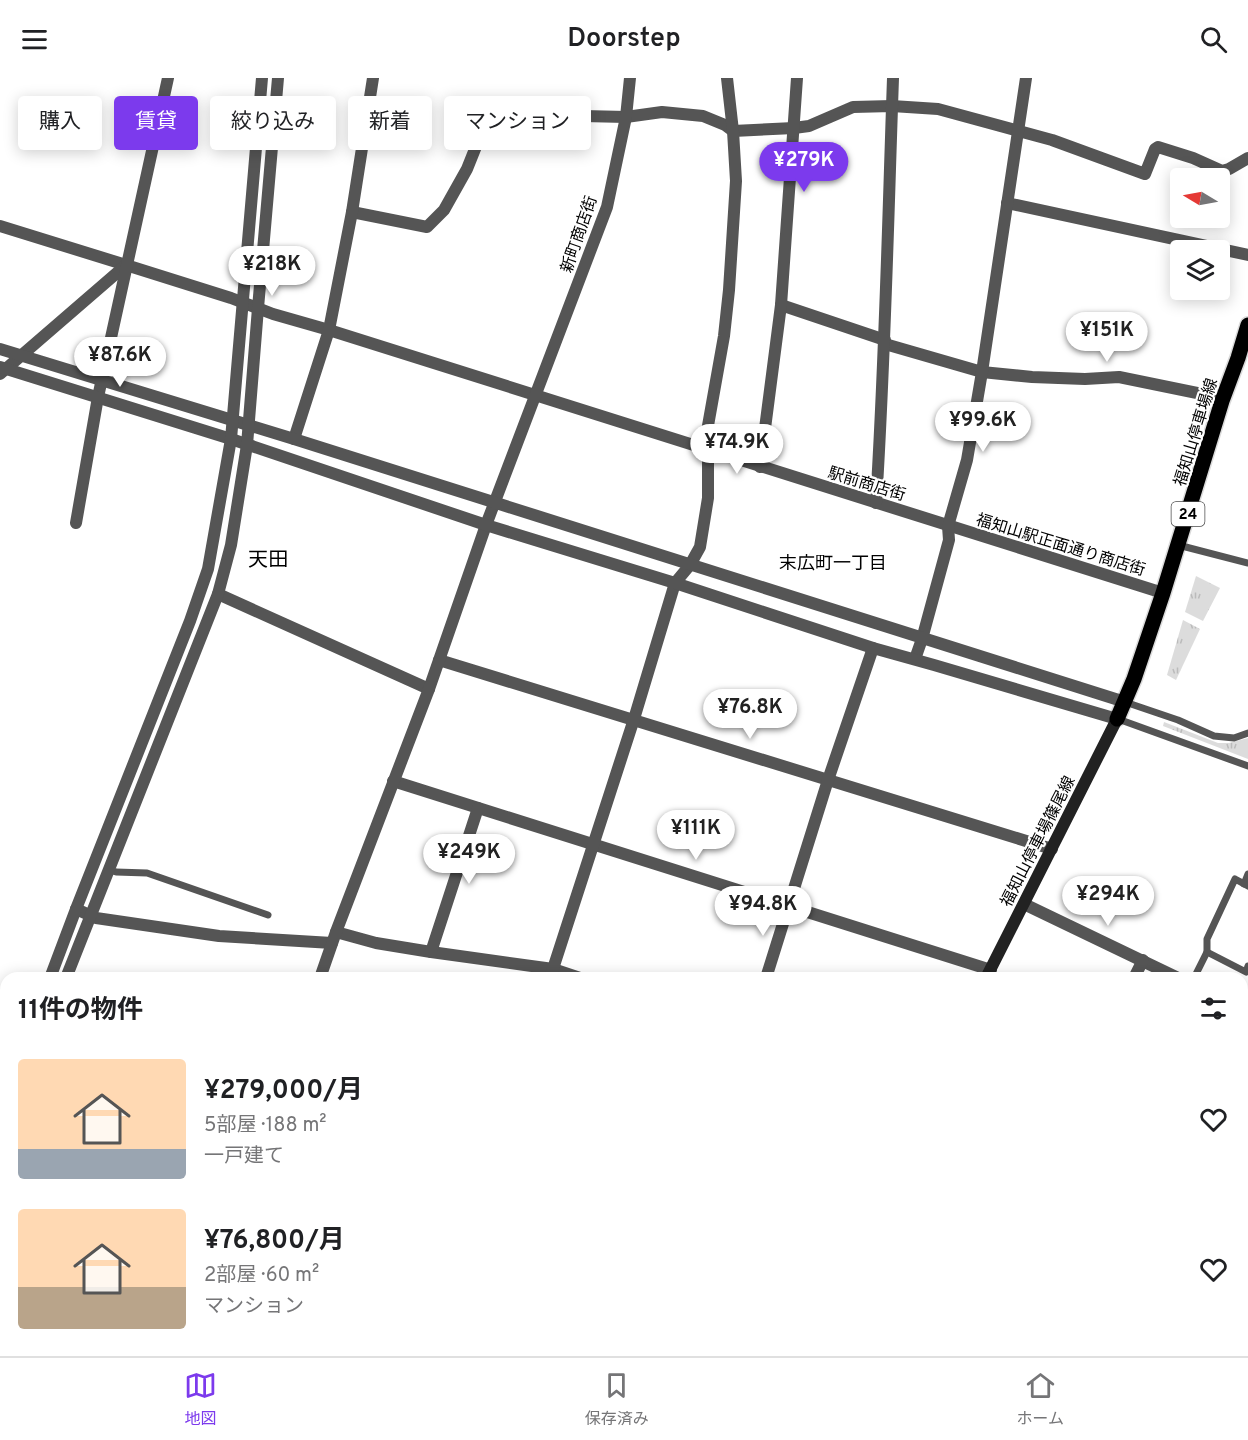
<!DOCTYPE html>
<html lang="ja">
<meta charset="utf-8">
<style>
body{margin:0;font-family:Overpass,"Noto Sans JP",sans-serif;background:#f6f6f6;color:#202124;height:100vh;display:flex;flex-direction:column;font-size:22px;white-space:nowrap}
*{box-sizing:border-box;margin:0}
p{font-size:20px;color:#757577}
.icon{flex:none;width:33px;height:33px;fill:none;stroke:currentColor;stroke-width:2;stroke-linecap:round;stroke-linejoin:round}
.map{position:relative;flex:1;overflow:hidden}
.sheet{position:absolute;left:0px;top:894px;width:1248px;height:384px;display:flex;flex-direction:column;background:#fff;border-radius:18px 18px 0 0;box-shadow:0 3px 15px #0003}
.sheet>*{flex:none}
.guide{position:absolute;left:18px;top:18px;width:600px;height:54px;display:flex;gap:12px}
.needle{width:39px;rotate:280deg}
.tools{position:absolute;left:1170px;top:90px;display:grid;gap:12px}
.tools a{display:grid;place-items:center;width:60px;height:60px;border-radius:6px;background:#fff;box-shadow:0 3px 15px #0003;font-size:30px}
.price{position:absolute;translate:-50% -51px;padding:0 14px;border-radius:21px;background:#fff;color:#222;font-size:20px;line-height:39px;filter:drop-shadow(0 2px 3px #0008)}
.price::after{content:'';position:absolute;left:50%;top:36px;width:18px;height:14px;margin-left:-9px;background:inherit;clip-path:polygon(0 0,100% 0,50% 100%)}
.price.current{background:#7c3aed;color:#fff}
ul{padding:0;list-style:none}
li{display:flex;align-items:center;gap:18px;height:150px;padding:0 18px}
li span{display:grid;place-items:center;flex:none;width:168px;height:120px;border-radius:6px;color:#555}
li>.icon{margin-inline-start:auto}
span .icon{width:72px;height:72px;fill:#fffc;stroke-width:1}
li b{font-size:26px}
h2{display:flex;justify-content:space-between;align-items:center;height:72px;padding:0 18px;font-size:26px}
.pill{padding:0 21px;border-radius:6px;background:#fff;box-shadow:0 3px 15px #0003;font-size:21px;line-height:54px}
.pill.current{background:#7c3aed;color:#fff}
header{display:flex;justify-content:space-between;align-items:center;height:78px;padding:0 18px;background:#fff;font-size:27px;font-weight:600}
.menu{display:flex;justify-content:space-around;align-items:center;height:84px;border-top:2px solid #e0e0e0;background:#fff;font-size:16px;color:#757577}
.menu a{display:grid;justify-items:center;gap:3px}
.menu .current{color:#7c3aed}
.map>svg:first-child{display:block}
.grass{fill:url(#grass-tufts)}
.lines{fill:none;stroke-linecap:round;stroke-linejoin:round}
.stream{stroke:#a3a3a3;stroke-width:4.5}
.primary-casing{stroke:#dbdbdb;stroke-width:18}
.service{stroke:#555;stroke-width:7}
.minor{stroke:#555;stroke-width:12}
.tertiary{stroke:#555;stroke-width:12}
.secondary{stroke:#222;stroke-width:12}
.primary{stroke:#000;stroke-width:15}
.rail{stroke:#000;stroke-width:4.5;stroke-dasharray:9 3 1.5 3;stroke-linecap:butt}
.labels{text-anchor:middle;stroke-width:4.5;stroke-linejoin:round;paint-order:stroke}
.shield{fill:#fff;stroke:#4c4c4c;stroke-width:1.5}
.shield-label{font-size:15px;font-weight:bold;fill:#000}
.street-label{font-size:16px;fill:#000;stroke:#fff}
.neighbourhood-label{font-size:18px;fill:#000;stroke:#fff}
.quarter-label{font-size:20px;fill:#000;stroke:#fff}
</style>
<header><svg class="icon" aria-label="menu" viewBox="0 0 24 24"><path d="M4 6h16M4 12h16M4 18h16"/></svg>Doorstep<svg class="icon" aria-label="search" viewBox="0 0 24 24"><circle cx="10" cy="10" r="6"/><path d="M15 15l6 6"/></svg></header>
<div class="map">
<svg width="1248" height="1278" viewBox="0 0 1248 1278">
<defs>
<pattern id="grass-tufts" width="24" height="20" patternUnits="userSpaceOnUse" patternTransform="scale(1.5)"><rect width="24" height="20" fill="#dcdcdc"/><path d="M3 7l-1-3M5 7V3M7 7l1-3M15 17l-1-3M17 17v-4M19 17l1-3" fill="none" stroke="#bbb"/></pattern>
</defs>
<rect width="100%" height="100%" fill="#fff"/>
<g class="grass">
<polygon points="1196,498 1220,510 1203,543 1185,534"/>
<polygon points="1183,542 1200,551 1176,602 1167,597"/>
<polygon points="1164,644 1218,665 1229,665 1248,660 1248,681 1163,648"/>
</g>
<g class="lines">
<g class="stream">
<polyline points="0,1013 6,1017"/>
<polyline points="1110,1272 1120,1278"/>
</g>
<defs>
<polyline id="primary" points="1117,641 1134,601 1163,515 1222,323 1238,280 1248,247"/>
</defs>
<use href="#primary" class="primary-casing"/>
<g class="service">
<polyline points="1178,467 1248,485"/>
<polyline points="1125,624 1178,642 1214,658 1234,660 1248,655"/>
<polyline points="1118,641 1248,688"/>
<polyline points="109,792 116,794 147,795 268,837"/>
<polyline points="1244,806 1248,796"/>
<polyline points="1207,874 1246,894 1248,888"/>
<polyline points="1194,900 1207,874 1207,861 1235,801 1248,808"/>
<polyline points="1216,1278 1219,1272"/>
</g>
<g class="minor">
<polyline points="1007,125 1248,177"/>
<polyline points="352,134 427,149 444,132 467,91 487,41 502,36 626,39 662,34 703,38 725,47 733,53 794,50 809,48 853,29 892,28 938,31 1052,62 1145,96 1155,71 1158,69 1193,80 1222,93 1229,91 1248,80"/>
<polyline points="0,148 126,187 231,220 273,236 329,252 1163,515"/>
<polyline points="781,227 885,262"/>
<polyline points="885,266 982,294 1032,299 1085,301 1119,299 1202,316 1222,323"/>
<polyline points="0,296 126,187"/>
<polyline points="294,361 329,252 352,134 373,0"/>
<polyline points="760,389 781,227 797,0"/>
<path d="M876,425C885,283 888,142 893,0"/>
<polyline points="76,445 98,319 168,0"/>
<polyline points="218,516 429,611"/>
<polyline points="915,581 922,561 949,462 948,448 967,382 982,294 1026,0"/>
<polyline points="439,582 1052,771"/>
<polyline points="393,703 991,892"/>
<polyline points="1024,826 1178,900"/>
<polyline points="76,831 96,840 219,858 332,865"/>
<polyline points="336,854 376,865 431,874 553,891 580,900"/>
<polyline points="431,874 478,730"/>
<polyline points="320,900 336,854 429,611 486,447 607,129 626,39 630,0"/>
<polyline points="550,900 634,641 675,505 690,487 700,469 708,420 708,381 704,370 724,258 729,212 736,103 733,53 727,0"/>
<polyline points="766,900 828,702 873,570"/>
<polyline points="1134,900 1143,882"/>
<polyline points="1242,933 1248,936"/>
<polyline points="1242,965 1248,953"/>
<polyline points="0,1087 6,1088"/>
<polyline points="1242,1094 1248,1085"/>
<polyline points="345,1272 350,1278"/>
<polyline points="441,1272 461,1278"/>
<polyline points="792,1272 816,1278"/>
<polyline points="973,1272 974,1278"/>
<polyline points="73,1278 75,1272"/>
<polyline points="180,1278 182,1272"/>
<polyline points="423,1278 430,1272"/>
<polyline points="646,1278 648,1272"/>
<polyline points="1064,1278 1067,1272"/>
</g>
<g class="tertiary">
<polyline points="0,271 294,361 1125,624"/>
<polyline points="0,289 231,361 486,447 675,505 873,570 934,587 1117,641"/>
<polyline points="50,900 76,831 190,543 208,491 231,361 262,0"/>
<polyline points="66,900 218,516 231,467 247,367 258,230 278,0"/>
<polyline points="0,937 6,938"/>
<polyline points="0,1056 6,1039"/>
<polyline points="0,1119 6,1098"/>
<polyline points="1242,1267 1248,1269"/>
</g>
<g class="secondary">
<polyline points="986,900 1117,641"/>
<polyline points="791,1278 794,1272"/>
</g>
<use href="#primary" class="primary"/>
<g class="rail">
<polyline points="1242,991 1248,979"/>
<polyline points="1242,1025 1248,1014"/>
<polyline points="1242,1045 1248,1035"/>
<polyline points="1242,1070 1248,1061"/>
<polyline points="1078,1278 1081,1272"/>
<polyline points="1095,1278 1099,1272"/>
</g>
</g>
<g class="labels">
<rect class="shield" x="1171.5" y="424" width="33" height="24" rx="4.5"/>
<g class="shield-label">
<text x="1188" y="441">24</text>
</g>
<g class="street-label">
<text transform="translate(578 156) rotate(-71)" y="6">新町商店街</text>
<text transform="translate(1195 354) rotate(-73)" y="6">福知山停車場線</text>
<text transform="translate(867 405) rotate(17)" y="6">駅前商店街</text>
<text transform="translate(1061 466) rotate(17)" y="6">福知山駅正面通り商店街</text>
<text transform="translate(1037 763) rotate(-63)" y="6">福知山停車場篠尾線</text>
</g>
<g class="neighbourhood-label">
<text x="833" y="491">末広町一丁目</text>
</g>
<g class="quarter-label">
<text x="268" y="488">天田</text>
</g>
</g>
</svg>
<div class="tools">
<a><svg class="needle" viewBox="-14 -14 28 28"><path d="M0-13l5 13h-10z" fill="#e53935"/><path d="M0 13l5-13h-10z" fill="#757577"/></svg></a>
<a><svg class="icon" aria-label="layers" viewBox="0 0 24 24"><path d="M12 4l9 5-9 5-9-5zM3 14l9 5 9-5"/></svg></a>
</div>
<b class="price current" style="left:804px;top:115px">¥279K</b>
<b class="price" style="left:272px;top:219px">¥218K</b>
<b class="price" style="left:1107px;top:285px">¥151K</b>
<b class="price" style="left:120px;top:310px">¥87.6K</b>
<b class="price" style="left:983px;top:375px">¥99.6K</b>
<b class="price" style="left:737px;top:397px">¥74.9K</b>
<b class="price" style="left:750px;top:662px">¥76.8K</b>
<b class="price" style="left:696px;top:783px">¥111K</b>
<b class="price" style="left:469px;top:807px">¥249K</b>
<b class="price" style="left:1108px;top:849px">¥294K</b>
<b class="price" style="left:763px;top:859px">¥94.8K</b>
<div class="guide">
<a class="pill">購入</a>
<a class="pill current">賃貸</a>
<a class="pill">絞り込み</a>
<a class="pill">新着</a>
<a class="pill">マンション</a>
</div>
<section class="sheet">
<h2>11件の物件<svg class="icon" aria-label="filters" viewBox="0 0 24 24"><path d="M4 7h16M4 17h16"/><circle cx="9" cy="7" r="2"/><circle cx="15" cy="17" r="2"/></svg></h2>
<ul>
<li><span style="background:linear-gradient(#ffd9b3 75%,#9aa5b1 0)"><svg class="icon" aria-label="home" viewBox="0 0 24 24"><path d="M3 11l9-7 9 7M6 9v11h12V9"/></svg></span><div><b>¥279,000/月</b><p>5部屋 · 188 m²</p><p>一戸建て</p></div><svg class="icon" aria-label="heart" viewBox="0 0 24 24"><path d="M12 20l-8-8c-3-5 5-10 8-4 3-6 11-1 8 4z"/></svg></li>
<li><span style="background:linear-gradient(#ffd9b3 65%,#b9a48a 0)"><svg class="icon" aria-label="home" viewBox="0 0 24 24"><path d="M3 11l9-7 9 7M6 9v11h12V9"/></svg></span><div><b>¥76,800/月</b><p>2部屋 · 60 m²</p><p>マンション</p></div><svg class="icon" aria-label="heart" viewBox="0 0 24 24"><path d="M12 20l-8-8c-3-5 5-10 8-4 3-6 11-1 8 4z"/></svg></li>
</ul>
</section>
</div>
<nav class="menu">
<a class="current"><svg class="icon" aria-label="map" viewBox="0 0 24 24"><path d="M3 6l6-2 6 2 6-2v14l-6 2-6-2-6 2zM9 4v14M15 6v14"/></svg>地図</a>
<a><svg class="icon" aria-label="saved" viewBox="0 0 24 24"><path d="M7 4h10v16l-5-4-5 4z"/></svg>保存済み</a>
<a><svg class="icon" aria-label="home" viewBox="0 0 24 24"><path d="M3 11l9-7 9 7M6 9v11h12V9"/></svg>ホーム</a>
</nav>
